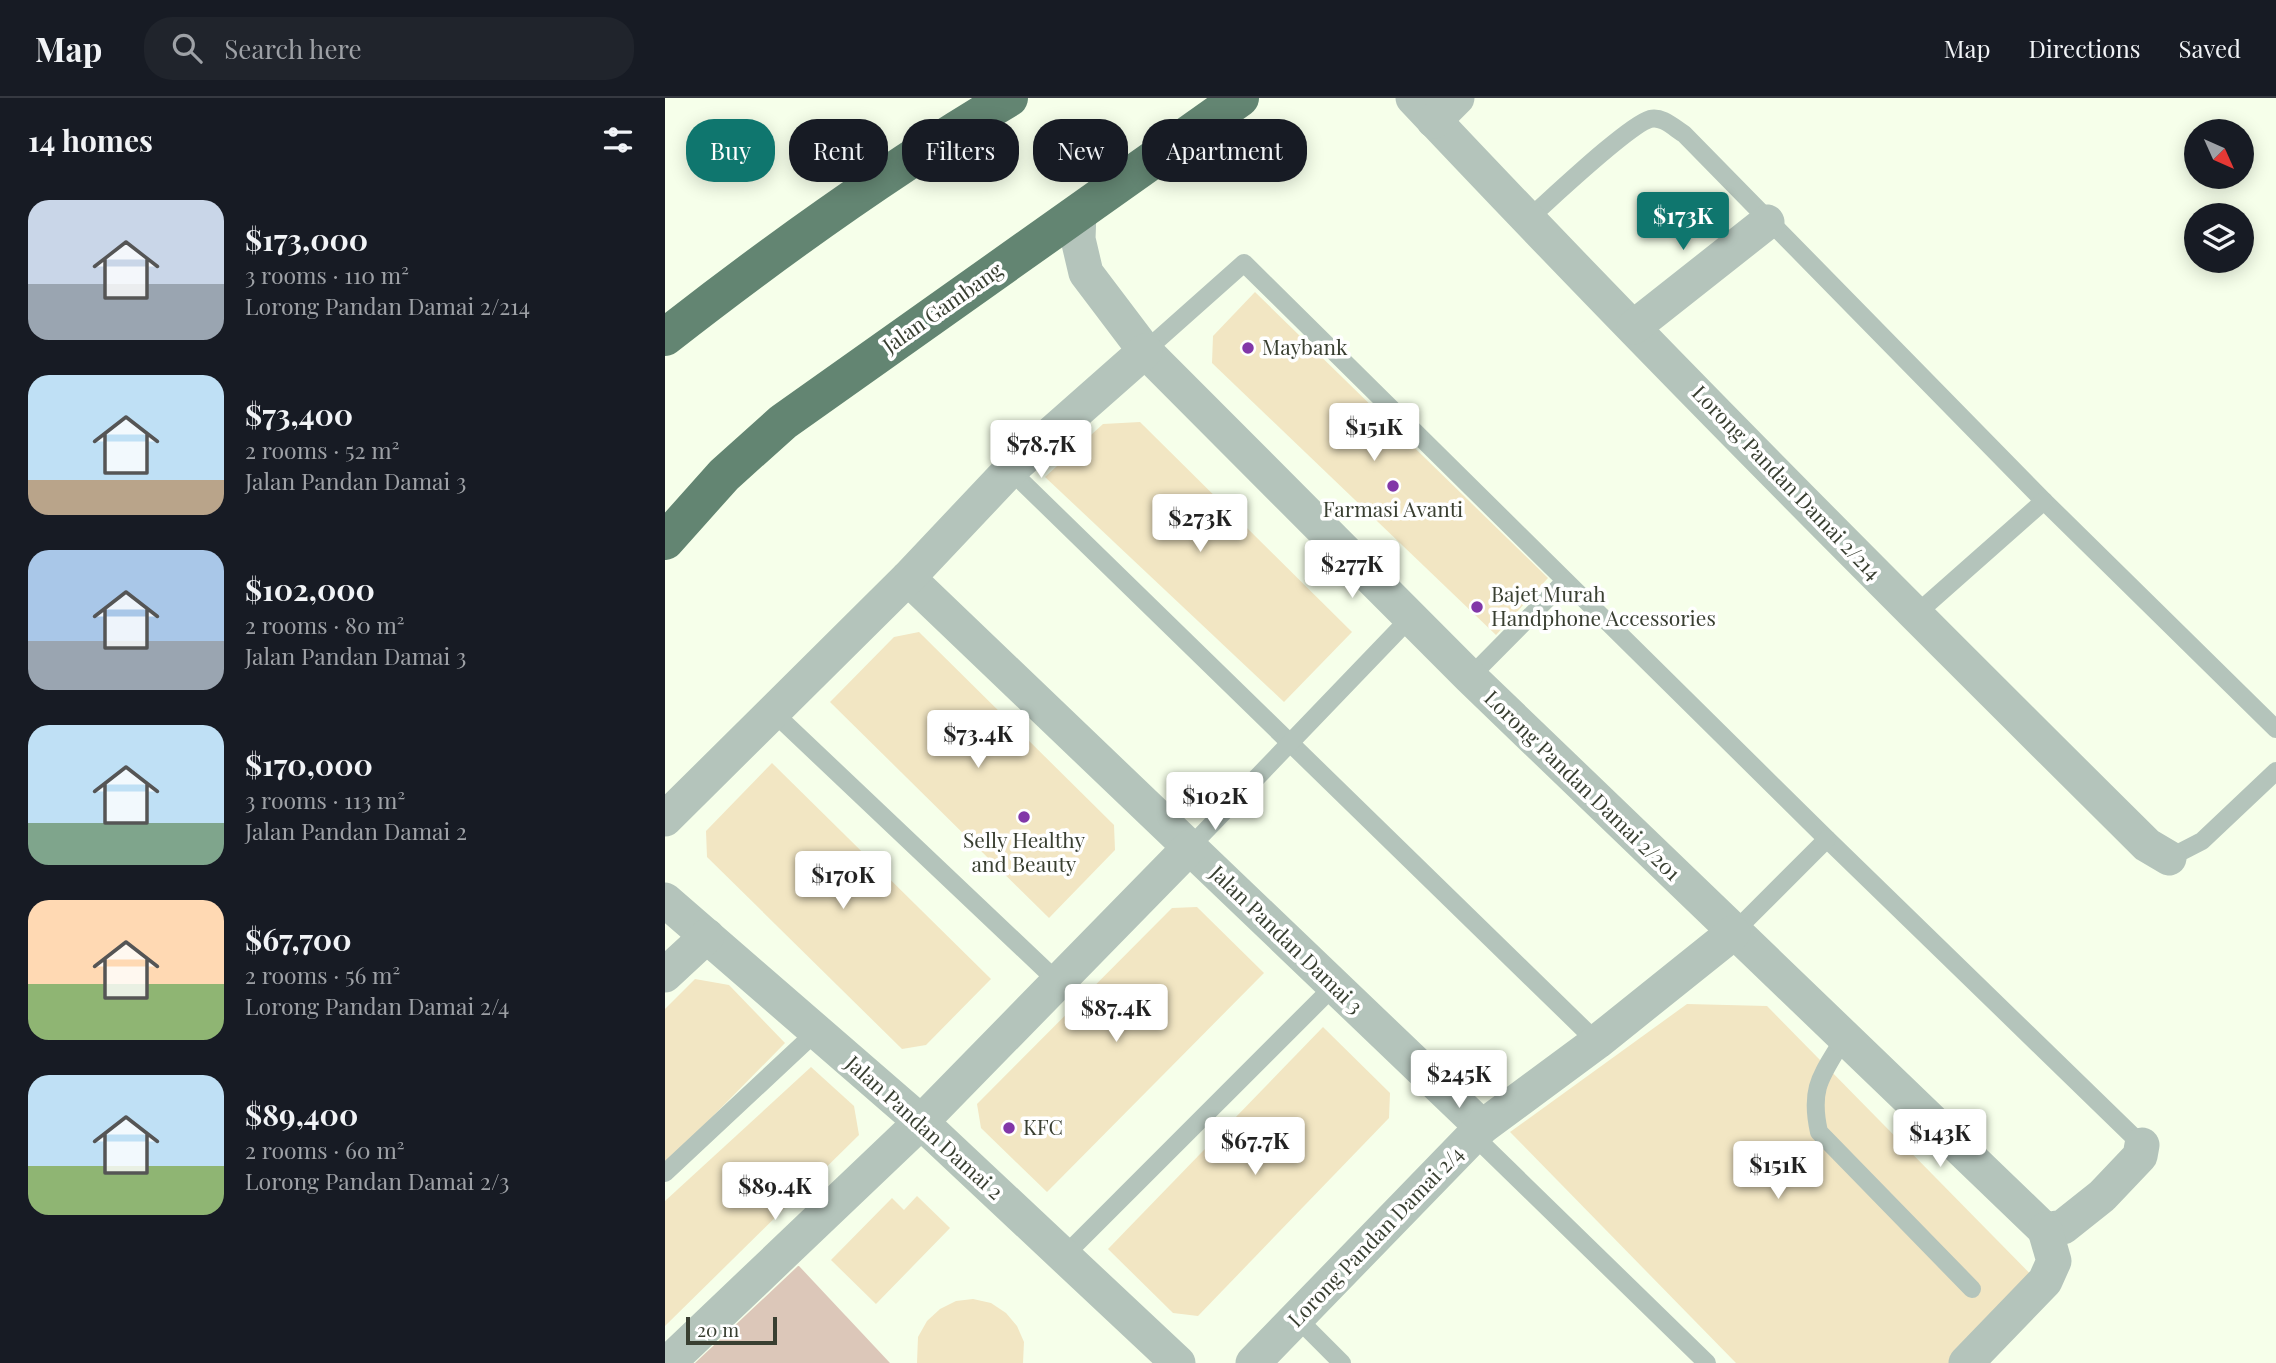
<!DOCTYPE html>
<meta charset="utf-8">
<style>
body{margin:0;font-family:"Playfair Display",serif;background:#20242c;color:#f1f3f6;height:100vh;display:flex;flex-direction:column;font-size:26px;white-space:nowrap}
*{box-sizing:border-box;margin:0}
p{font-size:23px;color:#9ea1a6}
.icon{flex:none;width:38px;height:38px;fill:none;stroke:currentColor;stroke-width:2;stroke-linecap:round;stroke-linejoin:round}
.map{position:relative;flex:1;overflow:hidden}
.drawer{display:flex;flex-direction:column;background:#171b24;width:665px}
.drawer>*{flex:none}
.banner{position:absolute;left:21px;top:21px;width:665px;height:63px;display:flex;gap:14px}
.needle{width:46px;rotate:135deg}
.tools{position:absolute;left:1519px;top:21px;display:grid;gap:14px}
.tools a{display:grid;place-items:center;width:70px;height:70px;border-radius:50%;background:#171b24;box-shadow:0 4px 18px #0003;font-size:35px}
.scale{position:absolute;left:21px;bottom:18px;width:91px;box-sizing:border-box;padding-left:7px;border:4px solid #393f31;border-top:0;font-size:19px;line-height:24px;white-space:nowrap;color:#393f31;-webkit-text-stroke:5px #fff;paint-order:stroke}
.price{position:absolute;translate:-50% -60px;padding:0 16px;border-radius:7px;background:#fff;color:#222;font-size:23px;line-height:46px;filter:drop-shadow(0 2px 4px #0008)}
.price::after{content:'';position:absolute;left:50%;top:42px;width:21px;height:16px;margin-left:-10px;background:inherit;clip-path:polygon(0 0,100% 0,50% 100%)}
.price.selected{background:#0f766e;color:#fff}
ul{padding:0;list-style:none}
li{display:flex;align-items:center;gap:21px;height:175px;padding:0 28px}
li span{display:grid;place-items:center;flex:none;width:196px;height:140px;border-radius:21px;color:#555}
li>.icon{margin-inline-start:auto}
span .icon{width:84px;height:84px;fill:#fffc;stroke-width:1}
li b{font-size:30px}
h2{display:flex;justify-content:space-between;align-items:center;height:84px;padding:0 28px;font-size:30px}
.tag{padding:0 24px;border-radius:28px;background:#171b24;box-shadow:0 4px 18px #0003;font-size:24px;line-height:63px}
.tag.selected{background:#0f766e;color:#fff}
header{display:flex;align-items:center;gap:42px;box-sizing:border-box;height:98px;padding:0 35px;background:#171b24;border-bottom:2px solid #363941}
header strong{font-size:33px}
nav{display:flex;gap:38px;margin-inline-start:auto;font-size:24px}
.search{width:490px;height:63px;background:#20242c;display:flex;align-items:center;gap:18px;box-sizing:border-box;padding:0 24px;border-radius:28px;color:#9ea1a6;font-size:26px}
main{display:flex;flex:1;min-height:0}
.map>svg:first-child{display:block}
.green{fill:#dcc7b9}
.building{fill:#f2e6c3}
.lines{fill:none;stroke-linecap:round;stroke-linejoin:round}
.lane{stroke:#b4c4bb;stroke-width:18}
.street{stroke:#b4c4bb;stroke-width:35}
.highway{stroke:#638572;stroke-width:38}
.poi-dot{fill:#8237a8;stroke:#fff;stroke-width:2.5}
.labels{text-anchor:middle;stroke-width:7;stroke-linejoin:round;paint-order:stroke}
.street-label{font-size:21px;fill:#393f31;stroke:#fff}
.poi-label{font-size:21px;fill:#393f31;stroke:#fff;text-anchor:start}
</style>
<header>
<strong>Map</strong>
<div class="search"><svg class="icon" aria-label="search" viewBox="0 0 24 24"><circle cx="10" cy="10" r="6"/><path d="M15 15l6 6"/></svg>Search here</div>
<nav><a>Map</a><a>Directions</a><a>Saved</a></nav>
</header>
<main>
<section class="drawer">
<h2>14 homes<svg class="icon" aria-label="filters" viewBox="0 0 24 24"><path d="M4 7h16M4 17h16"/><circle cx="9" cy="7" r="2"/><circle cx="15" cy="17" r="2"/></svg></h2>
<ul>
<li><span style="background:linear-gradient(#c9d6e8 60%,#9aa5b1 0)"><svg class="icon" aria-label="home" viewBox="0 0 24 24"><path d="M3 11l9-7 9 7M6 9v11h12V9"/></svg></span><div><b>$173,000</b><p>3 rooms · 110 m²</p><p>Lorong Pandan Damai 2/214</p></div></li>
<li><span style="background:linear-gradient(#bfe0f5 75%,#b9a48a 0)"><svg class="icon" aria-label="home" viewBox="0 0 24 24"><path d="M3 11l9-7 9 7M6 9v11h12V9"/></svg></span><div><b>$73,400</b><p>2 rooms · 52 m²</p><p>Jalan Pandan Damai 3</p></div></li>
<li><span style="background:linear-gradient(#a9c7e8 65%,#9aa5b1 0)"><svg class="icon" aria-label="home" viewBox="0 0 24 24"><path d="M3 11l9-7 9 7M6 9v11h12V9"/></svg></span><div><b>$102,000</b><p>2 rooms · 80 m²</p><p>Jalan Pandan Damai 3</p></div></li>
<li><span style="background:linear-gradient(#bfe0f5 70%,#7fa58c 0)"><svg class="icon" aria-label="home" viewBox="0 0 24 24"><path d="M3 11l9-7 9 7M6 9v11h12V9"/></svg></span><div><b>$170,000</b><p>3 rooms · 113 m²</p><p>Jalan Pandan Damai 2</p></div></li>
<li><span style="background:linear-gradient(#ffd9b3 60%,#8fb573 0)"><svg class="icon" aria-label="home" viewBox="0 0 24 24"><path d="M3 11l9-7 9 7M6 9v11h12V9"/></svg></span><div><b>$67,700</b><p>2 rooms · 56 m²</p><p>Lorong Pandan Damai 2/4</p></div></li>
<li><span style="background:linear-gradient(#bfe0f5 65%,#8fb573 0)"><svg class="icon" aria-label="home" viewBox="0 0 24 24"><path d="M3 11l9-7 9 7M6 9v11h12V9"/></svg></span><div><b>$89,400</b><p>2 rooms · 60 m²</p><p>Lorong Pandan Damai 2/3</p></div></li>
</ul>
</section>
<div class="map">
<svg width="1611" height="1265" viewBox="0 0 1611 1265">
<rect width="100%" height="100%" fill="#f6ffea"/>
<polygon class="green" points="134,1168 225,1265 30,1265 133,1168"/>
<g class="building">
<polygon points="590,194 883,480 831,537 547,265 548,238"/>
<polygon points="475,324 687,534 619,604 380,379 438,326"/>
<polygon points="254,534 449,727 450,752 384,820 165,604 229,539"/>
<polygon points="107,665 326,881 261,947 237,951 42,759 41,733"/>
<polygon points="532,809 599,875 382,1094 316,1030 312,1006 507,810"/>
<polygon points="30,881 64,887 120,945 0,1067 0,911"/>
<polygon points="1022,906 1102,908 1387,1198 1323,1265 1071,1265 845,1034"/>
<polygon points="658,929 725,995 724,1020 533,1218 508,1215 443,1151"/>
<polygon points="146,969 189,1008 194,1037 0,1228 0,1103"/>
<polygon points="252,1098 285,1130 211,1206 166,1162 227,1100 239,1112"/>
<polygon points="308,1201 326,1205 341,1215 352,1228 359,1244 358,1265 252,1265 253,1239 262,1223 275,1211 291,1203"/>
</g>
<g class="lines">
<g class="lane">
<path d="M862,122C885,102 962,28 985,21C998,18 1009,30 1019,36L1379,403L1611,631"/>
<polyline points="480,253 579,165 1162,741 1477,1047"/>
<polyline points="345,372 932,944"/>
<polyline points="1250,517 1379,403"/>
<polyline points="805,579 900,483"/>
<polyline points="108,614 393,884"/>
<polyline points="525,749 745,520"/>
<polyline points="1504,760 1537,743 1611,673"/>
<polyline points="1068,835 1162,741"/>
<path d="M1179,940C1157,977 1144,989 1154,1034L1307,1191"/>
<polyline points="809,1038 1042,1265"/>
<polyline points="0,1075 152,933"/>
<polyline points="398,1159 669,888"/>
<polyline points="632,1220 677,1265"/>
</g>
<g class="street">
<path d="M748,0C987,254 1234,501 1482,747L1504,760"/>
<polyline points="769,23 792,0"/>
<polyline points="414,114 413,141 421,175 480,253 805,579 1380,1132 1398,1129 1437,1098 1475,1058 1477,1047"/>
<polyline points="969,229 1102,124"/>
<polyline points="243,480 817,1029"/>
<polyline points="0,721 243,480 345,372 480,253"/>
<polyline points="0,802 256,1024 513,1265"/>
<polyline points="0,877 42,838"/>
<polyline points="3,1265 256,1024 525,749"/>
<polyline points="588,1265 817,1029 932,944 1068,835"/>
<polyline points="1301,1265 1380,1183 1389,1163 1380,1132"/>
</g>
<g class="highway">
<path d="M0,239C110,153 224,71 344,0"/>
<polyline points="0,443 59,377 118,324 575,0"/>
</g>
</g>
<g class="poi-dot">
<circle cx="583" cy="250" r="7"/>
<circle cx="728" cy="388" r="7"/>
<circle cx="812" cy="509" r="7"/>
<circle cx="359" cy="719" r="7"/>
<circle cx="344" cy="1030" r="7"/>
</g>
<g class="labels">
<g class="street-label">
<text transform="translate(278 210) rotate(-35)" y="7">Jalan Gambang</text>
<text transform="translate(1121 385) rotate(46)" y="7">Lorong Pandan Damai 2/214</text>
<text transform="translate(917 688) rotate(44)" y="7">Lorong Pandan Damai 2/201</text>
<text transform="translate(621 842) rotate(44)" y="7">Jalan Pandan Damai 3</text>
<text transform="translate(259 1030) rotate(42)" y="7">Jalan Pandan Damai 2</text>
<text transform="translate(711 1139) rotate(-46)" y="7">Lorong Pandan Damai 2/4</text>
</g>
<g class="poi-label">
<text x="597" y="257">Maybank</text>
<text x="728" y="419" text-anchor="middle">Farmasi Avanti</text>
<text x="826" y="504">Bajet Murah<tspan x="826" dy="24">Handphone Accessories</tspan></text>
<text x="359" y="750" text-anchor="middle">Selly Healthy<tspan x="359" dy="24">and Beauty</tspan></text>
<text x="358" y="1037">KFC</text>
</g>
</g>
</svg>
<div class="tools">
<a><svg class="needle" viewBox="-14 -14 28 28"><path d="M0-13l5 13h-10z" fill="#e53935"/><path d="M0 13l5-13h-10z" fill="#9ea1a6"/></svg></a>
<a><svg class="icon" aria-label="layers" viewBox="0 0 24 24"><path d="M12 4l9 5-9 5-9-5zM3 14l9 5 9-5"/></svg></a>
</div>
<div class="scale">20 m</div>
<b class="price selected" style="left:1018px;top:154px">$173K</b>
<b class="price" style="left:709px;top:365px">$151K</b>
<b class="price" style="left:376px;top:382px">$78.7K</b>
<b class="price" style="left:535px;top:456px">$273K</b>
<b class="price" style="left:687px;top:502px">$277K</b>
<b class="price" style="left:313px;top:672px">$73.4K</b>
<b class="price" style="left:550px;top:734px">$102K</b>
<b class="price" style="left:178px;top:813px">$170K</b>
<b class="price" style="left:451px;top:946px">$87.4K</b>
<b class="price" style="left:794px;top:1012px">$245K</b>
<b class="price" style="left:1275px;top:1071px">$143K</b>
<b class="price" style="left:590px;top:1079px">$67.7K</b>
<b class="price" style="left:1113px;top:1103px">$151K</b>
<b class="price" style="left:110px;top:1124px">$89.4K</b>
<div class="banner">
<a class="tag selected">Buy</a>
<a class="tag">Rent</a>
<a class="tag">Filters</a>
<a class="tag">New</a>
<a class="tag">Apartment</a>
</div>
</div>
</main>
